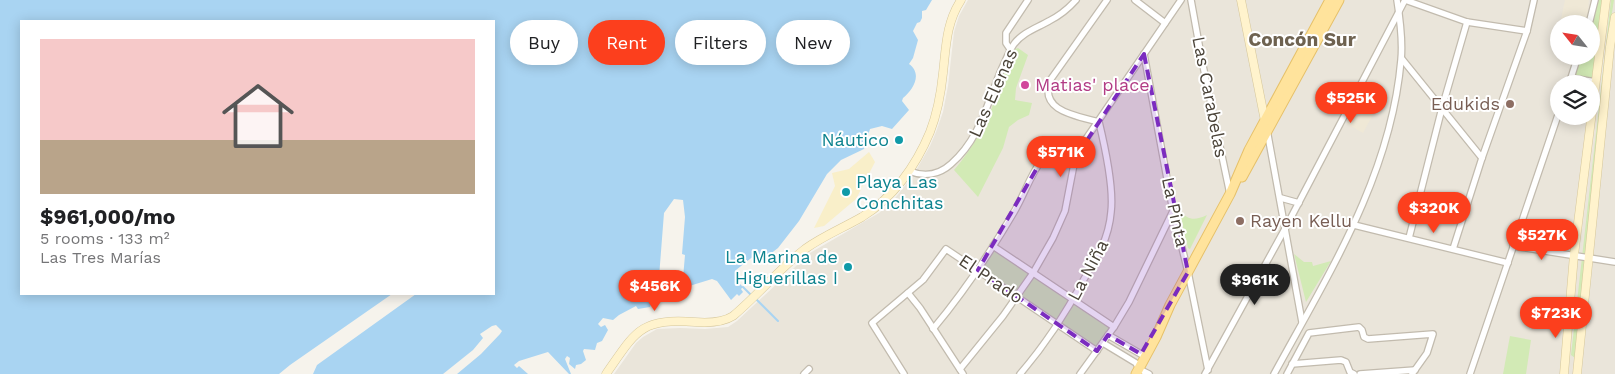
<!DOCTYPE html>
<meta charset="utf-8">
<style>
body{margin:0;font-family:"Work Sans",sans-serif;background:#f6f6f6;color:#202124;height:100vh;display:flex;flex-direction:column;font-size:19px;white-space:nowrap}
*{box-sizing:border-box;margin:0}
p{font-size:16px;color:#757577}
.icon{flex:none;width:28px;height:28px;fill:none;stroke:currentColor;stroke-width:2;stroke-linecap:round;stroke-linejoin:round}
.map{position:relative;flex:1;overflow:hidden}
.drawer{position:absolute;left:20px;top:20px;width:475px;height:275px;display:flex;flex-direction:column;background:#fff;border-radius:0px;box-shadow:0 2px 12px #0003}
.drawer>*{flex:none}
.top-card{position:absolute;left:510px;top:20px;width:475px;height:45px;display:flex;gap:10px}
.needle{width:32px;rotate:300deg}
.tools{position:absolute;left:1550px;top:15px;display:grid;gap:10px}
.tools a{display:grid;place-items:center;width:50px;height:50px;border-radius:50%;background:#fff;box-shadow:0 2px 12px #0003;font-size:25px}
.price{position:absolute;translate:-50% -42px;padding:0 11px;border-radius:18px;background:#fc3f1d;color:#fff;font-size:16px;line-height:32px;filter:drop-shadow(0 1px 2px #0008)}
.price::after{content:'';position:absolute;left:50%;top:30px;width:15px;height:11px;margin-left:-8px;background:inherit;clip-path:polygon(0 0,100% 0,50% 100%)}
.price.current{background:#222;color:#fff}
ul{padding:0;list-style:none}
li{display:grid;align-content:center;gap:10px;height:265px;padding:0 20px}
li+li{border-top:1px solid #e0e0e0}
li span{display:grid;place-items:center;height:155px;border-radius:0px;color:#555}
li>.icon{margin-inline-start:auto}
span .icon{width:90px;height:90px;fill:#fffc;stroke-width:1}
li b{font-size:21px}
.pill{padding:0 18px;border-radius:22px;background:#fff;box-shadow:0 2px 12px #0003;font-size:18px;line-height:45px}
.pill.current{background:#fc3f1d;color:#fff}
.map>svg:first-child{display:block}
.residential{fill:#eae5da;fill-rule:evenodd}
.education{fill:#efe8d6}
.green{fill:#d2eab5}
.sand{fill:#f9efc9}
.water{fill:#a9d4f2}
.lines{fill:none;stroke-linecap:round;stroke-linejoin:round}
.stream{stroke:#a9d4f2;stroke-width:2}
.street-casing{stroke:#c2bbae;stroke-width:8}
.secondary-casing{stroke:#d6c79b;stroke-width:9}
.primary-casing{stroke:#e6c16a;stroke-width:11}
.street{stroke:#fff;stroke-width:5.5}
.secondary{stroke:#fff3cd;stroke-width:8}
.primary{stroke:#ffe39c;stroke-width:9}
.marked{fill:#7b2cbf;fill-opacity:0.2;stroke:#7b2cbf;stroke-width:4;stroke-dasharray:10 6;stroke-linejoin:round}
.hotel-dot{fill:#d1479c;stroke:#fff;stroke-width:2}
.education-dot{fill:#8d6e63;stroke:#fff;stroke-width:2}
.culture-dot{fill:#0f9aa8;stroke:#fff;stroke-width:2}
.labels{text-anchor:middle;stroke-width:4;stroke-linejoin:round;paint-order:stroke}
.hotel-label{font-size:18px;fill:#b23c85;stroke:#fff;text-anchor:start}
.street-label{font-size:18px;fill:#4b4439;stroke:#fff}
.education-label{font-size:18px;fill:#785e54;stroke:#fff;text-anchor:end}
.culture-label{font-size:18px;fill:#0d838f;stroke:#fff;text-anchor:end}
.neighbourhood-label{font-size:19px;font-weight:bold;fill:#6e6250;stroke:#fff}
</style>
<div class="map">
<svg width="1615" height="374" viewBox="0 0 1615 374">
<rect width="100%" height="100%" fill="#f6f3ec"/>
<path class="residential" d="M968,0H1615V374H614L636,343L643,337L657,329L680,328L705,329L728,327L737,321L810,253L879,213L892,202L914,174L930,146L936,132L943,112L948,86L954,32L959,16ZM1559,24H1591V56H1559ZM1559,84H1591V116H1559Z"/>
<g class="education">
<polygon points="1565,0 1589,0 1587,24 1560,24"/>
<polygon points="1359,100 1376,109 1363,133 1347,124"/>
</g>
<g class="green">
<polygon points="1597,0 1603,0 1592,79 1574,75 1580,56 1591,56 1591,24"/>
<polygon points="1611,0 1614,0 1607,45 1575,358 1571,355"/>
<path d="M1018,48L1028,55L1016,88L1015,100L1032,103L1029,115L1018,120L1009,127L1003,148L978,197L954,170C973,148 986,124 996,97C998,92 998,87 999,82C1002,71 1008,60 1013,50Z"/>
<path d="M1179,211C1189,220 1194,221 1207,215L1190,249L1188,248Z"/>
<polygon points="995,250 1111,328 1097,348 1014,290 981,271"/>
<polygon points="1294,254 1304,262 1312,262 1313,266 1331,261 1306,302"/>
<polygon points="1510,336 1531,340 1526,374 1503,374"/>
</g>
<polygon class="sand" points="869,152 875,162 856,199 824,226 814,228 835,186 832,173 849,169"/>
<path class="water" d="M0,0H932L926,10L922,11V18L920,22L917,23L913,31L918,40L913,58L909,64C923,74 913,90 903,98L902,101L909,110L892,129L882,126L870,129L864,149L841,160L827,174L799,221L778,248L765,258L755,255L736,270L735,279L743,287L741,289L743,292L739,296L737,294L731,300L717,281L712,279L686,287L683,278L685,255L682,254L685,217L683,200L674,199L664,213L658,290L650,307L638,309L636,306L619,315L613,320L603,318L598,324L601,327L605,325L608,330L602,341L597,343L595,350L584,349L583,351L586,360L581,364L576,365L575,369L569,364L570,358L567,356L565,359L571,374H569L548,352L519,361L514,365L517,368L519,366L528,374H457L481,354L500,334L502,331L496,325L492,326L480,334L483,338L473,350L443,374H313L317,365L416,294H494V21H21V294H392L290,365L279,374H0Z"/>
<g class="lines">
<g class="stream">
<polyline points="743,287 751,295"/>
<polyline points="755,298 778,321"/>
</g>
<defs>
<g id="street">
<polyline points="1135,0 1165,23"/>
<polyline points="1191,0 1202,61 1230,194"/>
<polyline points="1405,0 1467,22 1527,31"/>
<polyline points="1589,24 1595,0"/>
<polyline points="1010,49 1006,43 1006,33 1028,0"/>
<polyline points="1144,54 1173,211 1188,272 1208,370"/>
<polyline points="1402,59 1482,158"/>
<polyline points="1571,78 1596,82"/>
<polyline points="1569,84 1578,56"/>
<polyline points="1267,130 1302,322"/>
<path d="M909,171C924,177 939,175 951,164C981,138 987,102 1002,68C1006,60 1009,51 1014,44C1023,32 1037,28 1049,21C1059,16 1068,9 1076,0"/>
<polyline points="1281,198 1299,203"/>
<polyline points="1354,225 1508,263"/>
<polyline points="1409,238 1442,108 1467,22"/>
<polyline points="993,246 1114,327"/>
<polyline points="1513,246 1615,262"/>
<polyline points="1453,249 1482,158 1527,31 1534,0"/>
<polyline points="908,293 920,308 963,374"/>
<path d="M933,329C964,292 990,253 1014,212C1024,195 1030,176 1041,161L1048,157L1074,163"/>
<polyline points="1108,335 1146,357"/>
<polyline points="1103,343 1136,363 1139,369 1149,374"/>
<polyline points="1292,364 1341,360 1346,362 1350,372 1354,374"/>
<polyline points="960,369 1003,316 1033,273 1053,238 1065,211 1075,159 1079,149 1181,0"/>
<polyline points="804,374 809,369"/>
<polyline points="904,374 872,323 923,280 946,249 1097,351"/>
<path d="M1020,374C1045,345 1066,313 1084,279C1097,258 1109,238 1111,212C1114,188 1105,147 1099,122C1077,116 1037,111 1051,79L1107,0"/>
<polyline points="1080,374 1114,327 1129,302 1173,211"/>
<polyline points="1205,374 1286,227 1405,0"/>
<path d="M1274,374C1328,275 1391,176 1401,60C1403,41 1400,19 1397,0"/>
<polyline points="1287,374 1309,333 1359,327 1362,330 1364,337 1368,339 1433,334 1427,353 1412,374"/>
<polyline points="1360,374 1415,370"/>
<polyline points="1470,374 1559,112"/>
</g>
<g id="secondary">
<polyline points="1241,0 1265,121"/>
<path d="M606,374C636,331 640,318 695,322C708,323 722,323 733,316C758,295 779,269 805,249C823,236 843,228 862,217C893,198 916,166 930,132C937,114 941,93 943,73C946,47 946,23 961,0"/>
<polyline points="1564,374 1574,255 1606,0"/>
<polyline points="1577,374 1610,47 1615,17"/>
</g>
<g id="primary">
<polyline points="1242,177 1339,0"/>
<polyline points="1136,374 1156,337 1170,305 1230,194 1249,150 1330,0"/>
</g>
</defs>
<use href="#street" class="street-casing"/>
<use href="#secondary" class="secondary-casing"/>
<use href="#primary" class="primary-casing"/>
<use href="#street" class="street"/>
<use href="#secondary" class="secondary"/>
<use href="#primary" class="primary"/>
</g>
<path class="marked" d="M1144,54L1188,272L1141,354L1108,335L1097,351L978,270L1041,161L1048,157L1072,163Z"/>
<circle class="hotel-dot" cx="1025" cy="85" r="5"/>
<g class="education-dot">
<circle cx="1510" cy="104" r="5"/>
<circle cx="1240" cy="221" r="5"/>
</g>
<g class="culture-dot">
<circle cx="899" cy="140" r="5"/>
<circle cx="846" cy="192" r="5"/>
<circle cx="848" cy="267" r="5"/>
</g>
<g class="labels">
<g class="hotel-label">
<text x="1035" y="91">Matias' place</text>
</g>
<g class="street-label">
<text transform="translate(993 93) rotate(-66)" y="6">Las Elenas</text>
<text transform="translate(1210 97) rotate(79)" y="6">Las Carabelas</text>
<text transform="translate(1175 212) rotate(78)" y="6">La Pinta</text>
<text transform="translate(1088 270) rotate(-62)" y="6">La Niña</text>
<text transform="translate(991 279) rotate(34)" y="6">El Prado</text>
</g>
<g class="education-label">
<text x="1500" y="110">Edukids</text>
<text x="1250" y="227" text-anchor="start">Rayen Kellu</text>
</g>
<g class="culture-label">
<text x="889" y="146">Náutico</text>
<text x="856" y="188" text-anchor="start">Playa Las<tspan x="856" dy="21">Conchitas</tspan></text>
<text x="838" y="263">La Marina de<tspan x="838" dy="21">Higuerillas I</tspan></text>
</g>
<g class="neighbourhood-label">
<text x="1302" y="46">Concón Sur</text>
</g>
</g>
</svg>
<div class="tools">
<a><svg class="needle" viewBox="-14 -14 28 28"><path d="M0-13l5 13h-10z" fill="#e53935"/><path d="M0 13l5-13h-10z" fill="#757577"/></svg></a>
<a><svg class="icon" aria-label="layers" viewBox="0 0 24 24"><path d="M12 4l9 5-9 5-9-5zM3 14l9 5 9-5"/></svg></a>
</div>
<b class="price" style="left:1351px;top:124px">$525K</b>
<b class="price" style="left:1061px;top:178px">$571K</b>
<b class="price" style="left:1434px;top:234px">$320K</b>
<b class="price" style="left:1542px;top:261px">$527K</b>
<b class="price current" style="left:1255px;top:306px">$961K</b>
<b class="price" style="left:655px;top:312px">$456K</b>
<b class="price" style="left:1556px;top:339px">$723K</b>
<div class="top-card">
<a class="pill">Buy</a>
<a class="pill current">Rent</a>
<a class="pill">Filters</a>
<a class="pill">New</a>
</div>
<section class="drawer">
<ul>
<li><span style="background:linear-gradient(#f6c9c9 65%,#b9a48a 0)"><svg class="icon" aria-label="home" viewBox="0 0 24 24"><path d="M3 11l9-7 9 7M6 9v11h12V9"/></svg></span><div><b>$961,000/mo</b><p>5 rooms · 133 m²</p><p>Las Tres Marías</p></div></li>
</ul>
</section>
</div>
